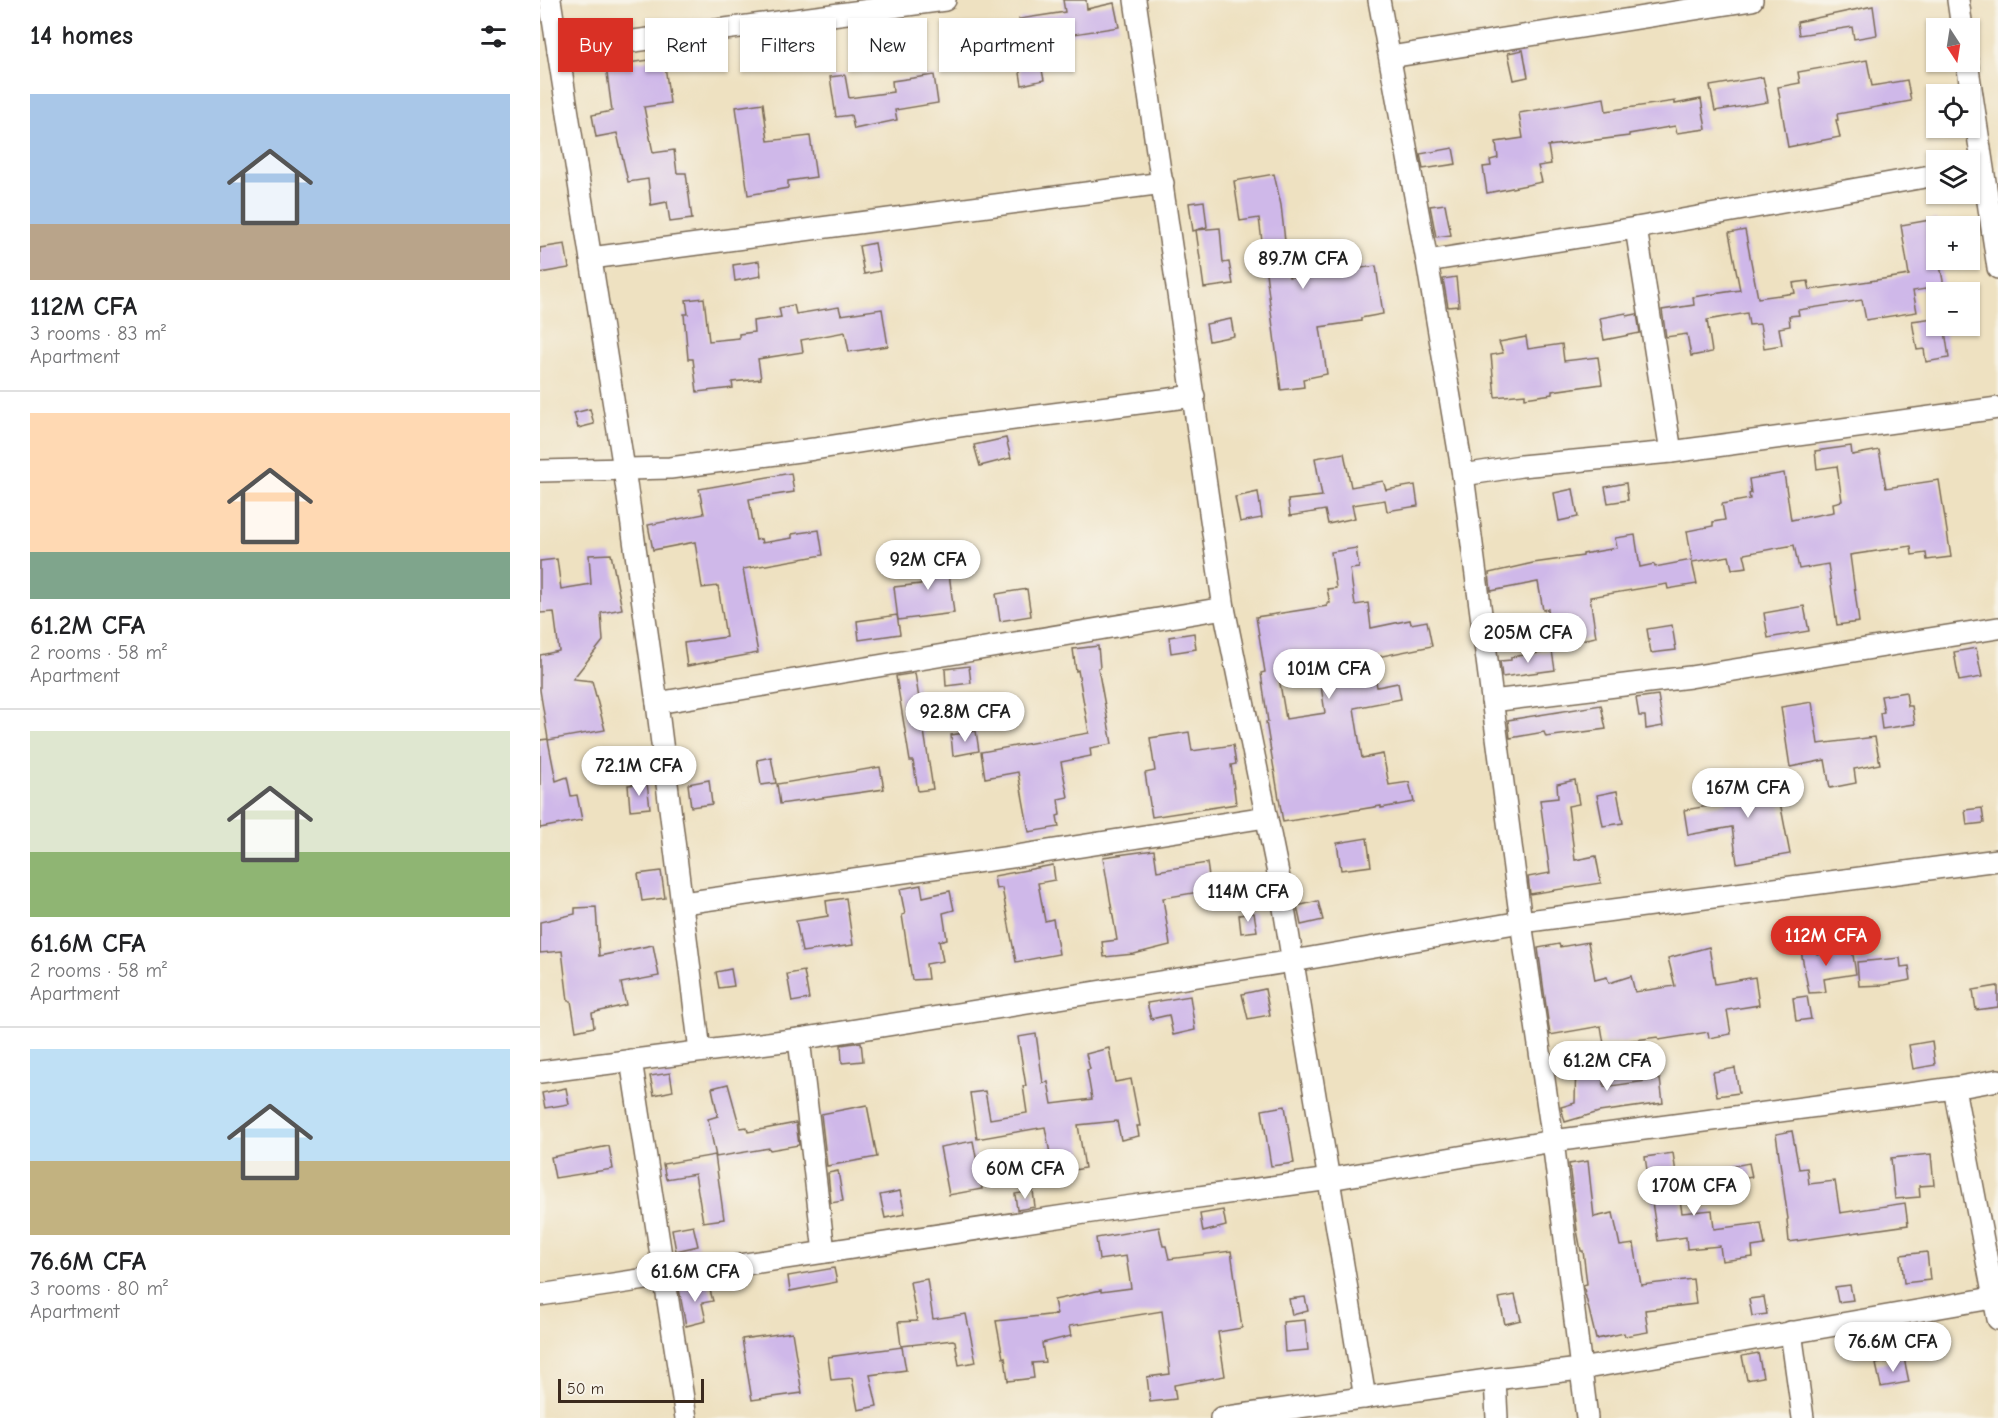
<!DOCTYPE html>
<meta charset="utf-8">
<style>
body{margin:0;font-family:"Comic Neue",sans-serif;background:#f2f2f2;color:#202124;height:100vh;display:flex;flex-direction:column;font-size:22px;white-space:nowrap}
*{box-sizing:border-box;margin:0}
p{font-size:20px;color:#757577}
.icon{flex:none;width:33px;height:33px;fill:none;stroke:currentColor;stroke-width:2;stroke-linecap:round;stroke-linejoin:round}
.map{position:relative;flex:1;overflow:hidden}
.sheet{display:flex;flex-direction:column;background:#fff;width:540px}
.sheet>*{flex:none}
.hud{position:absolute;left:18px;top:18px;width:570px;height:54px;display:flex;gap:12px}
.needle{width:39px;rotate:168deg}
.fabs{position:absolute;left:1386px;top:18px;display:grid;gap:12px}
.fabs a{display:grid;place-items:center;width:54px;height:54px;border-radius:0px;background:#fff;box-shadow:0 2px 4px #0004;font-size:30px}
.scale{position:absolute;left:18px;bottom:15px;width:146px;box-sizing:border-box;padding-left:6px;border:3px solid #3b2a1e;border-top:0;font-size:16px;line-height:21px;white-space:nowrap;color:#3b2a1e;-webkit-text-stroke:4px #f7f3e8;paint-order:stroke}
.price{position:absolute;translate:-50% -51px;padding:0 14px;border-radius:21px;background:#fff;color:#222;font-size:20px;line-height:39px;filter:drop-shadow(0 2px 3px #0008)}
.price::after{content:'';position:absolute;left:50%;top:36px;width:18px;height:14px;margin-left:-9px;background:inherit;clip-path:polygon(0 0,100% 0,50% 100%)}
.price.current{background:#d93025;color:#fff}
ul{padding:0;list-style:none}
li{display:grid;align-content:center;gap:12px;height:318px;padding:0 30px}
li+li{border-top:2px solid #e0e0e0}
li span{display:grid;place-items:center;height:186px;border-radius:0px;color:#555}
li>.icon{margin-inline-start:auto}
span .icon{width:108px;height:108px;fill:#fffc;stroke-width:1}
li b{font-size:26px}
h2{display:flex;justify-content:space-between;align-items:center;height:72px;padding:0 30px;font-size:26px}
.chip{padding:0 21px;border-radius:0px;background:#fff;box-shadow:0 2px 4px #0004;font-size:21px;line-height:54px}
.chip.current{background:#d93025;color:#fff}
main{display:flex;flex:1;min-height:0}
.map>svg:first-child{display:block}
.building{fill:#cfb8e9;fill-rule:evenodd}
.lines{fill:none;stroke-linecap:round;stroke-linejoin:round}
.street-casing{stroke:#7a6a57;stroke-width:24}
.street{stroke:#fff;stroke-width:21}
</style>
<main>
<section class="sheet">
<h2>14 homes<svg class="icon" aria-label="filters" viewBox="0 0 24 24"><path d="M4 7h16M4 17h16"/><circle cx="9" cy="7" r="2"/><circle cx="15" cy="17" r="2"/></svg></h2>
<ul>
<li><span style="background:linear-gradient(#a9c7e8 70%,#b9a48a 0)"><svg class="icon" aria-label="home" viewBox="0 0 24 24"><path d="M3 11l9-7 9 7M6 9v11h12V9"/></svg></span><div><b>112M CFA</b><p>3 rooms · 83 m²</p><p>Apartment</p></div></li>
<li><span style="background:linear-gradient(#ffd9b3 75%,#7fa58c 0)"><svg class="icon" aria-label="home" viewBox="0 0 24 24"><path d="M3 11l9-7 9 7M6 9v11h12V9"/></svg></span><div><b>61.2M CFA</b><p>2 rooms · 58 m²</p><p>Apartment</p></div></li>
<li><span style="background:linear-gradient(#dfe7d0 65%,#8fb573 0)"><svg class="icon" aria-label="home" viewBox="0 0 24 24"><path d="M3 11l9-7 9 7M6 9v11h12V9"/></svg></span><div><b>61.6M CFA</b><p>2 rooms · 58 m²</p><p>Apartment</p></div></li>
<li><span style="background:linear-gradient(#bfe0f5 60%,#c2b280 0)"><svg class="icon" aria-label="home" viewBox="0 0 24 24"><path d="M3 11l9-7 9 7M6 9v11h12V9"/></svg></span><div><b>76.6M CFA</b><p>3 rooms · 80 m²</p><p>Apartment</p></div></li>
</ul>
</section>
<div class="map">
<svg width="1458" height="1418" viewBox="0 0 1458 1418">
<rect width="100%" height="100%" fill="#f7f3e8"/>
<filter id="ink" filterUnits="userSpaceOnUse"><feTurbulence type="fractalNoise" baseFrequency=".0167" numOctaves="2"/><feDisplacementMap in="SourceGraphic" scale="12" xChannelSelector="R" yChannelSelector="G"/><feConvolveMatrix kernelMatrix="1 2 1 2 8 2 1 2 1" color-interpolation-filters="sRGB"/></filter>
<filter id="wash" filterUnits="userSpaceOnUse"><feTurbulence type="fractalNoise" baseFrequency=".008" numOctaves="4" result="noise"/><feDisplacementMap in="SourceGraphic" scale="24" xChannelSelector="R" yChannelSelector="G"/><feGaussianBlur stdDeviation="1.35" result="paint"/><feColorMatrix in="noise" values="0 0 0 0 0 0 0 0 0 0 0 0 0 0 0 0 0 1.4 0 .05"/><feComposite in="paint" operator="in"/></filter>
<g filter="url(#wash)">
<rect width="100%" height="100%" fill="#eee1c1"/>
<g id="blocks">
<g class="building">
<polygon points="523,0 546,0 547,9 574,3 579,27 496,40 504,80 482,85 473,30 481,29 479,19 525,12"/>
<polygon points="1333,6 1337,35 1314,39 1312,27 1259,35 1257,22"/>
<polygon points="983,50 988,77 974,80 968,53"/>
<polygon points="124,58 130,103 104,107 113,153 134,150 137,173 146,173 152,219 130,222 127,202 111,205 108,179 88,182 77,133 56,137 52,115 72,111 66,66"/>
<polygon points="1327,60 1332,86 1367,80 1371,101 1297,114 1298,120 1296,120 1300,137 1248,147 1238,87 1260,83 1258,72"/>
<polygon points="305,75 309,98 353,92 352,81 394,75 398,103 355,110 357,120 314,129 311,115 296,117 290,77"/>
<polygon points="1223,77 1228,102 1175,111 1170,86"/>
<polygon points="1064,98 1066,111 1135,101 1135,104 1161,99 1166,129 1137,133 1135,126 1089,134 1089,136 1008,146 1011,164 998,166 1002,182 947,193 943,167 951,166 950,160 958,158 956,142 983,138 979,113"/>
<polygon points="223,103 228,141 270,136 276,177 248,181 248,188 208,195 196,107"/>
<polygon points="913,148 916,164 883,169 880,154"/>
<polygon points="734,174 741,205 749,277 836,266 843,314 821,318 821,321 780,327 787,374 763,379 764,387 741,390 719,218 700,221 694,181"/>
<polygon points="664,201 667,227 656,230 680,228 683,263 689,262 693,284 664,288 656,230 653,231 649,203"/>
<polygon points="905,204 911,235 896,237 890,206"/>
<polygon points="1396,219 1396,260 1399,260 1404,286 1373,291 1377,312 1326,320 1322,300 1258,310 1259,315 1249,316 1250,326 1239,328 1242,345 1224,348 1220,324 1209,325 1207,313 1167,320 1172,352 1151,356 1147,334 1126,337 1122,310 1154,305 1153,297 1200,290 1189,233 1205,230 1218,298 1255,293 1253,283 1268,281 1270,290 1369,275 1361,225"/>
<polygon points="335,243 340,271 324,274 319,246"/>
<polygon points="25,244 29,268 0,273 0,248"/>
<polygon points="219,261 221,276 195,281 193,265"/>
<polygon points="916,277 919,306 908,307 903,279"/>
<polygon points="164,298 169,341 199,338 199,334 214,332 213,321 241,317 239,308 254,305 256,314 299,307 301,315 342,309 348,346 309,352 305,332 261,340 263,352 218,359 221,379 192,382 193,388 157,392 153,359 148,359 144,314 148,314 146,300"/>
<polygon points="1086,313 1087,316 1097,314 1100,333 1064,340 1060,318"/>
<polygon points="1394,318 1397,332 1405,331 1409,358 1386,362 1384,349 1377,350 1372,321"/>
<polygon points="691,319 694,336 669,341 666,324"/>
<polygon points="986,337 988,349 1022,344 1024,361 1058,357 1062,384 1012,391 1012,394 985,398 985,394 955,397 951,355 963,353 959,342"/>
<polygon points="50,409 54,424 38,428 34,413"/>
<polygon points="466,438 471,458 440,466 434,445"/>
<polygon points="1311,446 1312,455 1339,450 1346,488 1399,480 1411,557 1387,560 1386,553 1372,555 1371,546 1310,555 1319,622 1297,625 1288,564 1259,569 1254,545 1204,554 1207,567 1192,569 1189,556 1152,562 1157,584 1128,589 1127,584 1050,597 1056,637 1041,640 1040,633 1012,638 1008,609 1003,610 998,582 951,591 949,573 993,563 1043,556 1043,554 1077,548 1075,538 1095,535 1100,567 1114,564 1115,567 1152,560 1147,531 1173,526 1173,522 1185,520 1182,504 1210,499 1209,494 1211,493 1209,479 1244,473 1251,520 1294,512 1293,503 1302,501 1297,466 1277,469 1275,451"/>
<polygon points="804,453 811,487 843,481 846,490 875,485 878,506 847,511 845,500 812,505 815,518 788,524 785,510 750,516 748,500 782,496 775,458"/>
<polygon points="251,473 254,492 209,499 216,540 221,539 222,543 252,538 252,534 279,530 283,555 203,569 218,653 147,666 144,643 186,637 178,586 162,588 155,542 113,550 108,525 164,514 159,489"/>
<polygon points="1086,483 1088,500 1068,503 1065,487"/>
<polygon points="1033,489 1038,517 1019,521 1014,493"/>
<polygon points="718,492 722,518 700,522 695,497"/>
<path d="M816,548L819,568L810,569L815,605L828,603L831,628L870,620L871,624L887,621L892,646L832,658L837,687L858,683L861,699L814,708L822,758L843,754L849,785L869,782L874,802L841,808V806L743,822L726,722H728L721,673L725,672L716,617L787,606V603H790L787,589L796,588L791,552ZM779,672L785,713L746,719L739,678Z"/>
<polygon points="406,549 414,613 358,620 354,587 390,583 386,551"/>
<polygon points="71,554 82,609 61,613 63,641 33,679 52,681 65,730 8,740 16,781 27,777 31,796 37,795 42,820 0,828 0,740 8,739 0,690 0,655 19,651 14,612 0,613 0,561 17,559 21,589 51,584 49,555"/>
<polygon points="487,589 491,616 460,621 456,594"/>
<polygon points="1264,606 1269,631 1228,638 1224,613"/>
<polygon points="357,615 360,634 319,640 317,621"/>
<polygon points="1132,625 1136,650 1111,653 1107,629"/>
<polygon points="654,633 656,649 631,653 629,637"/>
<polygon points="558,646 560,668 558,668 572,744 550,748 551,756 521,762 528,797 518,799 520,815 517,816 519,827 489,832 478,772 445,778 441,752 549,733 538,670 536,671 533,649"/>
<polygon points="1436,648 1442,677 1419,681 1414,652"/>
<polygon points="1012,651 1015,670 962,677 960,661 971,660 971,657"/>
<polygon points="429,666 431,683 406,686 405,669"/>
<polygon points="375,673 393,789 378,791 373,761 370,761 356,676"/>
<polygon points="1366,692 1368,706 1372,706 1375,724 1342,729 1340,713 1344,712 1341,696"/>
<polygon points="1118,695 1123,726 1106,729 1105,716 1099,716 1096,698"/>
<polygon points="1272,702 1278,744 1335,737 1340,764 1314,769 1316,783 1290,788 1285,760 1250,767 1241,707"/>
<polygon points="1061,705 1066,729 1006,737 1004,732 970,738 968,720"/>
<polygon points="436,731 439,751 413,756 411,735"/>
<polygon points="649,732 652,751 693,745 696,764 691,765 696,804 612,817 605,773 615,771 610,738"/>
<polygon points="231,757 236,783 221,785 217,760"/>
<polygon points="340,767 344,789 240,804 237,784"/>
<polygon points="1248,775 1251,795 1239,797 1250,854 1197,863 1192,827 1148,835 1144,810 1187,803 1185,789 1227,783 1226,779"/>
<polygon points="169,780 172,804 151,807 148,784"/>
<polygon points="1035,780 1039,804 1028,806 1035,860 1056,856 1061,883 990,894 988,877 1010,873 1000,800 1018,798 1017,784"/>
<polygon points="107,783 110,808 90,810 88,785"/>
<polygon points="1077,791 1083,823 1063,826 1057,795"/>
<polygon points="1442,808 1444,823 1427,825 1425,810"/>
<polygon points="827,838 831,866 801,870 797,843"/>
<polygon points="614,850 617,871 667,863 671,890 623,898 630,945 594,954 564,957 562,942 577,940 563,857"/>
<polygon points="513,865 515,880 498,883 505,921 513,919 519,954 476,962 462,888 456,889 454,876"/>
<polygon points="121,871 125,898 102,901 98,874"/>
<polygon points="381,885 383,897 410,891 414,910 403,913 407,939 399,941 403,961 386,964 388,979 372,980 362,915 365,914 360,889"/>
<polygon points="306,898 313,945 262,952 256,921 288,916 286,901"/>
<polygon points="778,901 783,920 761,925 757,906"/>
<polygon points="56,907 59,956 113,945 119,976 81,983 86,1005 52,1013 54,1027 36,1031 31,1001 28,1001 22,951 0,953 0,922 35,914 35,908"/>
<polygon points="714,913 717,931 701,933 699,915"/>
<polygon points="1048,942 1055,980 1067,977 1069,983 1091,976 1095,992 1135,986 1128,958 1169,947 1175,984 1215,977 1219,1005 1187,1010 1191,1034 1169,1038 1168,1032 1119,1040 1118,1037 1064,1044 1061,1026 1010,1035 998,948 1019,944 1020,947"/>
<polygon points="1275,948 1277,954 1312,949 1316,974 1284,979 1286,992 1269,993 1261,951"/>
<polygon points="1360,958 1361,967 1369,966 1371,980 1344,985 1319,986 1317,962"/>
<polygon points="191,969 194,986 179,988 176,972"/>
<polygon points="264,971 269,999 252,1002 247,974"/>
<polygon points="1458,986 1458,1007 1436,1010 1433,990"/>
<polygon points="725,989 730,1015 708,1019 702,994"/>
<polygon points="650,996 655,1030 633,1035 629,1015 611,1019 607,1003"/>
<polygon points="1267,996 1271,1019 1256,1021 1253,998"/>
<polygon points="496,1034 503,1083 508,1082 512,1104 552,1099 547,1070 550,1069 546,1054 569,1048 575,1082 591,1079 600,1126 597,1126 599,1136 581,1140 577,1121 538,1125 545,1168 524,1172 522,1162 512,1164 505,1127 437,1139 430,1093 445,1091 450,1119 487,1113 483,1086 486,1086 478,1037"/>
<polygon points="1392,1041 1395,1065 1373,1069 1369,1045"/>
<polygon points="321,1042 323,1061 302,1063 301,1045"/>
<polygon points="1036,1059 1064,1060 1064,1087 1120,1079 1123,1103 1059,1112 1025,1122 1021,1107 1035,1103"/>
<polygon points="1195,1068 1199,1093 1177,1096 1173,1072"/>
<polygon points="130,1073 133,1091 114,1095 110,1076"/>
<polygon points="188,1084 200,1128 207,1127 208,1132 256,1123 259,1145 230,1150 229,1148 176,1157 168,1119 178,1116 172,1088"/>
<polygon points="26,1088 29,1104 5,1108 2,1093"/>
<polygon points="327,1105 337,1157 287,1166 281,1114"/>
<polygon points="745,1106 754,1163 731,1166 722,1110"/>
<polygon points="1252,1131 1259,1169 1267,1168 1269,1184 1295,1181 1300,1213 1365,1203 1368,1225 1249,1242 1247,1220 1248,1219 1236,1134"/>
<polygon points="433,1141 442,1189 409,1195 400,1147"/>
<polygon points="69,1146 73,1169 15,1178 11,1157"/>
<polygon points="1133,1153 1142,1213 1172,1210 1174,1229 1221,1223 1225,1245 1212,1247 1213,1257 1182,1261 1180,1246 1147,1249 1146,1237 1118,1241 1105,1157"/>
<polygon points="1391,1154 1394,1185 1379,1186 1380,1197 1355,1199 1351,1158"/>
<polygon points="175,1155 184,1219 163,1222 155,1174 126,1179 123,1164"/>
<polygon points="1048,1161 1054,1217 1073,1213 1080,1246 1094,1244 1101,1285 1153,1279 1156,1304 1105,1310 1108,1332 1085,1336 1084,1333 1056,1339 1044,1289 1043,1285 1047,1284 1043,1251 1041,1251 1037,1230 1029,1164"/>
<polygon points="1209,1163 1212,1177 1191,1181 1188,1167"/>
<polygon points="298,1171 303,1201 291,1203 288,1173"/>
<polygon points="360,1191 365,1214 345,1218 340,1195"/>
<polygon points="493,1191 495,1207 477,1210 475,1194"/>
<polygon points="683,1210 686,1226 663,1232 660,1214"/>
<polygon points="153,1225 158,1246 136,1251 132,1229"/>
<polygon points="619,1227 623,1246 626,1246 629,1259 691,1251 702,1328 678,1332 685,1376 634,1385 636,1399 610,1402 607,1377 630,1374 622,1311 529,1326 531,1336 502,1343 505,1362 492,1363 494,1378 468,1381 465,1357 463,1358 456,1321 517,1314 514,1300 561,1290 561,1292 591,1288 586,1256 559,1260 556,1238"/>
<polygon points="1387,1252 1390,1280 1364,1283 1361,1255"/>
<polygon points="294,1268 297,1282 250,1291 248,1276"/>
<polygon points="387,1279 393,1319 426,1314 436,1362 419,1365 415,1341 413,1340 361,1346 358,1322 377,1321 370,1282"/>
<polygon points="168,1283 173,1301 162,1303 166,1321 146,1326 139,1289"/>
<polygon points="1310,1285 1313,1300 1298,1302 1295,1287"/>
<polygon points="975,1295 981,1320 965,1324 959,1298"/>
<polygon points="765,1297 768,1311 752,1315 749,1299"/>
<polygon points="1224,1297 1227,1314 1212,1316 1209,1299"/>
<polygon points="765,1320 768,1350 745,1352 743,1322"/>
<polygon points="252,1332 262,1393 212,1400 202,1339"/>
<polygon points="362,1347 366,1370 330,1375 337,1406 318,1410 312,1378 291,1380 288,1357"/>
<polygon points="1218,1353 1223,1377 1207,1380 1202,1356"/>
<polygon points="1364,1358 1369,1382 1341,1387 1336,1364"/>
</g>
</g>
</g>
<g filter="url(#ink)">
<use href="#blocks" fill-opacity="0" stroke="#7a6a57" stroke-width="1.5"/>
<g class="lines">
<defs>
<g id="street">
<polyline points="10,0 84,469 117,703 160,1051"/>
<polyline points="595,0 684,608 739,878 825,1398"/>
<polyline points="839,0 887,261 923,475 981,922 1013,1141 1047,1418"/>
<polyline points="1418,0 1422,28"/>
<polyline points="18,51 405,0"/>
<polyline points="850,57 1212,0"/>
<polyline points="1427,62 1458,268"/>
<polyline points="1096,228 1131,452"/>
<polyline points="51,258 623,183"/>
<polyline points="887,261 1096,228 1396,175"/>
<polyline points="0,471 130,468 274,449 427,425 654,396"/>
<polyline points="923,475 981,466 1131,452 1458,408"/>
<polyline points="952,701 1150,677 1458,628"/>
<polyline points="117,703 684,608"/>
<polyline points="143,903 471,857 726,817"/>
<polyline points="259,1039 284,1252"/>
<polyline points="91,1060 146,1418"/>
<polyline points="0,1072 259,1039 753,961 981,922 1458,860"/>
<polyline points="1414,1088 1458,1319"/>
<polyline points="0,1295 578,1208 790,1179 1013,1141 1414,1088 1458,1080"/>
<polyline points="1251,1332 1263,1418"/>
<polyline points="955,1379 957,1418"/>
<polyline points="681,1418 955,1379 1040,1369 1458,1297"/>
</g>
</defs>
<use href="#street" class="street-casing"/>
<use href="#street" class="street"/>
</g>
</g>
</svg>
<div class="fabs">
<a><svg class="needle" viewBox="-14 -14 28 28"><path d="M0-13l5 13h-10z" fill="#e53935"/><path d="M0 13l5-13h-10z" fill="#757577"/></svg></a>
<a><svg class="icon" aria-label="locate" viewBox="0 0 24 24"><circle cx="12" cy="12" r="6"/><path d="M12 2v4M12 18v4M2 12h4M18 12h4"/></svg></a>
<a><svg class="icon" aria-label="layers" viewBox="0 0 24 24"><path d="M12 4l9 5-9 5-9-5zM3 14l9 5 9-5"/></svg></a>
<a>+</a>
<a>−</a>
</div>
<div class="scale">50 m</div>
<b class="price" style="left:763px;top:290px">89.7M CFA</b>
<b class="price" style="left:388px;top:591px">92M CFA</b>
<b class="price" style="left:988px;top:664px">205M CFA</b>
<b class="price" style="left:789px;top:700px">101M CFA</b>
<b class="price" style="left:425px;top:743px">92.8M CFA</b>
<b class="price" style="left:99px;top:797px">72.1M CFA</b>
<b class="price" style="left:1208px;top:819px">167M CFA</b>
<b class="price" style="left:708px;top:923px">114M CFA</b>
<b class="price current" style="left:1286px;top:967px">112M CFA</b>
<b class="price" style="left:1067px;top:1092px">61.2M CFA</b>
<b class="price" style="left:485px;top:1200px">60M CFA</b>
<b class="price" style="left:1154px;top:1217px">170M CFA</b>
<b class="price" style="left:155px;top:1303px">61.6M CFA</b>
<b class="price" style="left:1353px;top:1373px">76.6M CFA</b>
<div class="hud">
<a class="chip current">Buy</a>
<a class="chip">Rent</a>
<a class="chip">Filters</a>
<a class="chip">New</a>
<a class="chip">Apartment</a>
</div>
</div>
</main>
